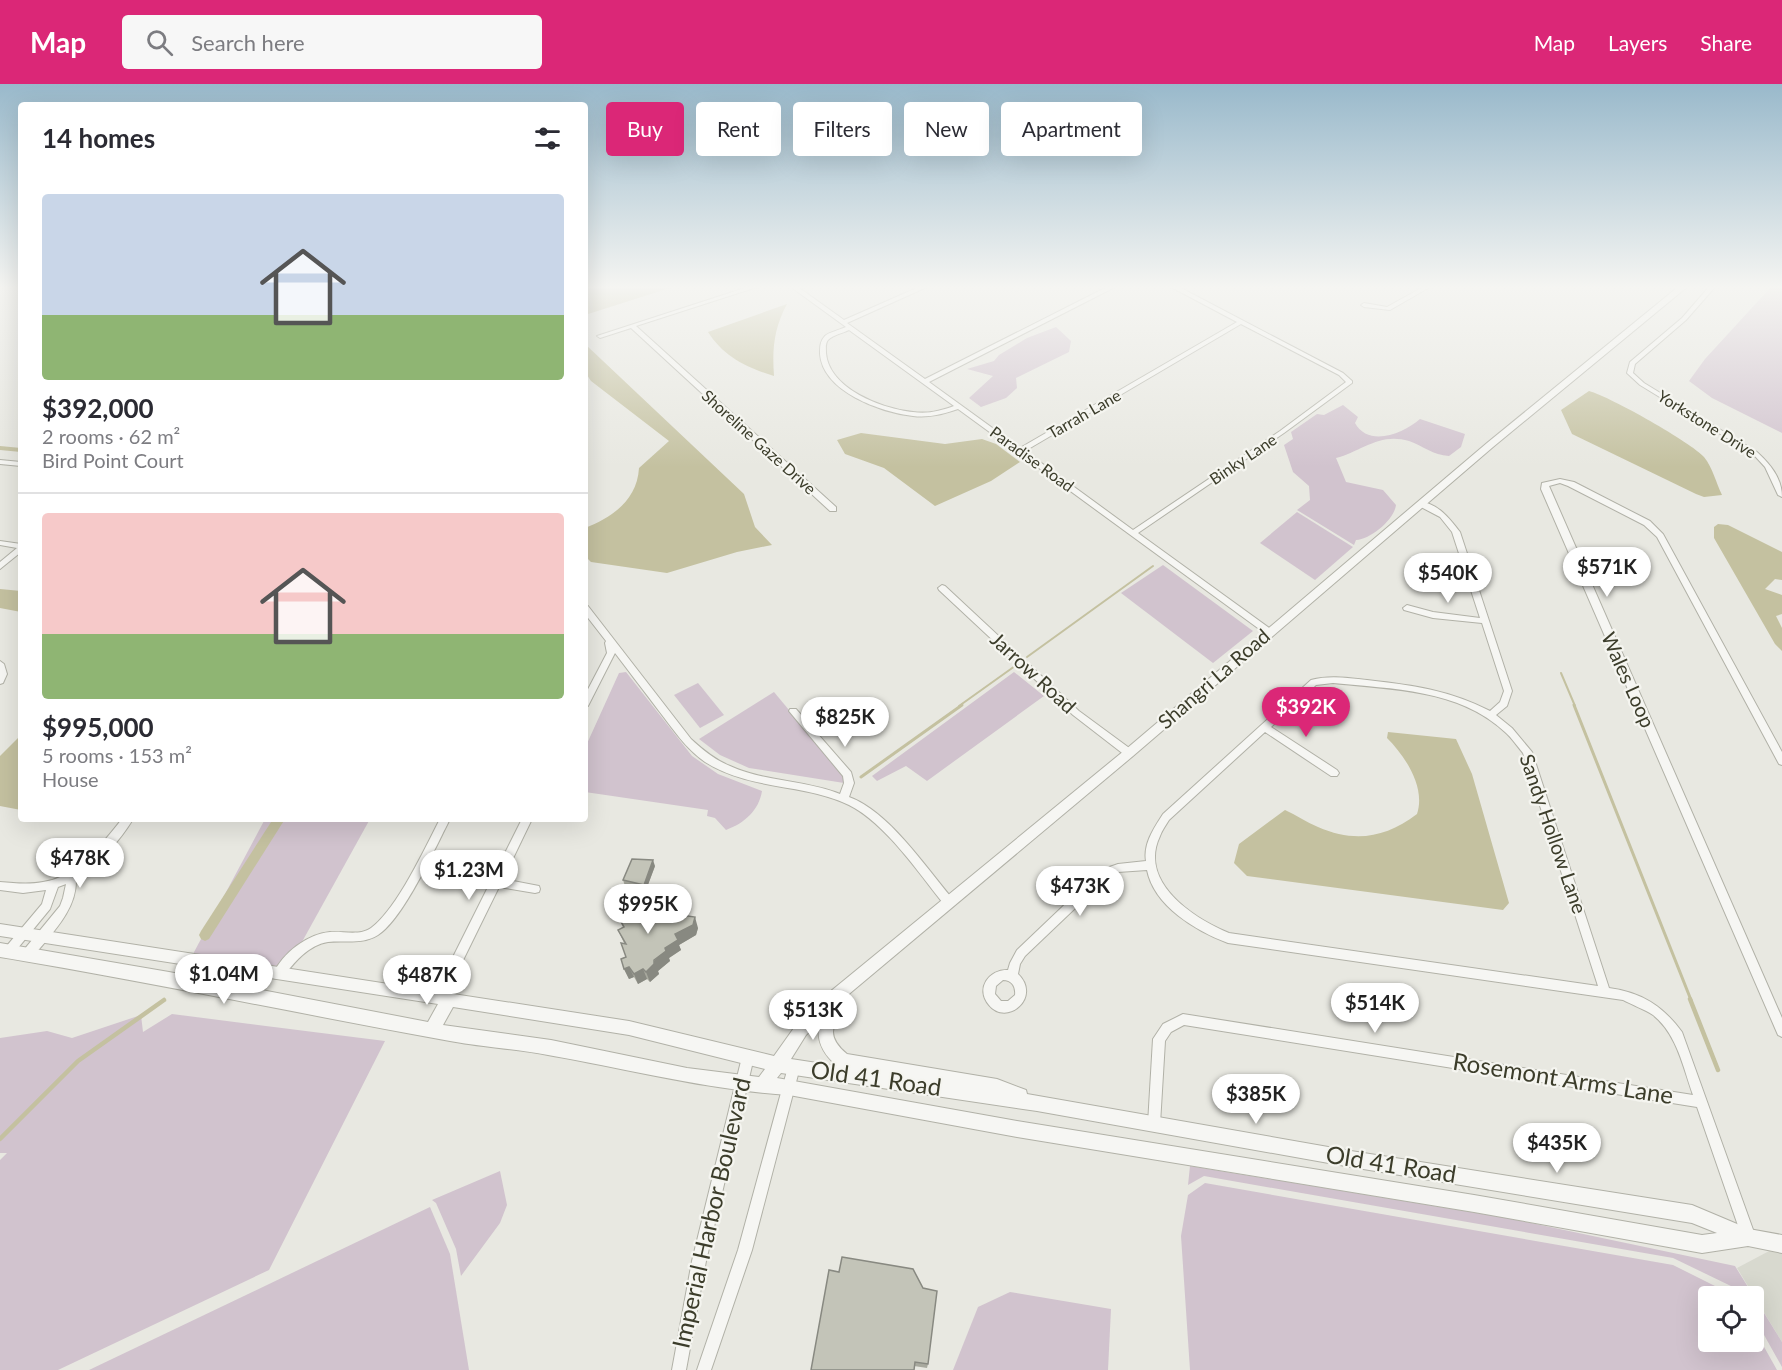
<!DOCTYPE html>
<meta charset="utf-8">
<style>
body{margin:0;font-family:Lato,sans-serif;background:#f7f7f7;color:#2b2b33;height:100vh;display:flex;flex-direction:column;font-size:22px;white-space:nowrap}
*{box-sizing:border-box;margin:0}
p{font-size:20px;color:#7c7c81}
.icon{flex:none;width:33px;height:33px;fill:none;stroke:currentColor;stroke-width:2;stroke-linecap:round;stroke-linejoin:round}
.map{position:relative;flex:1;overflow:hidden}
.sheet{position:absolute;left:18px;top:18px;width:570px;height:720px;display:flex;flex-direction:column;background:#fff;border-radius:6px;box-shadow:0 6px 24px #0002}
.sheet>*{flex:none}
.banner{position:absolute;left:606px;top:18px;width:570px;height:54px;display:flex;gap:12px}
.buttons{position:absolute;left:1698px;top:1202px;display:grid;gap:12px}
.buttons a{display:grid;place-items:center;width:66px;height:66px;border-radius:6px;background:#fff;box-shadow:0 6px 24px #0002;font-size:30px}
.price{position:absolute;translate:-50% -51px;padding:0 14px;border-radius:21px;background:#fff;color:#222;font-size:20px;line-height:39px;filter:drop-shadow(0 2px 3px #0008)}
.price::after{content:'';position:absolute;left:50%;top:36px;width:18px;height:14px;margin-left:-9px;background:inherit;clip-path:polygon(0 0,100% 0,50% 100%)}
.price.current{background:#db2777;color:#fff}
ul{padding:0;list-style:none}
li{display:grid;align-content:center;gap:12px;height:318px;padding:0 24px}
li+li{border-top:2px solid #e1e1e2}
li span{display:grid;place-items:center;height:186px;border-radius:6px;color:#555}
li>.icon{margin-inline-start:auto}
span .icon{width:108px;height:108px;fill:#fffc;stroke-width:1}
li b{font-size:26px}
h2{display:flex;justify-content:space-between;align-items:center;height:72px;padding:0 24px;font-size:26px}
.tag{padding:0 21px;border-radius:6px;background:#fff;box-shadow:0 6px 24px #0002;font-size:21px;line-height:54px}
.tag.current{background:#db2777;color:#fff}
header{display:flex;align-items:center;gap:36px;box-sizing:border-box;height:84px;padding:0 30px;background:#db2777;color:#fff}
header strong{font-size:28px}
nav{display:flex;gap:33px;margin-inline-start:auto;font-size:21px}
.search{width:420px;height:54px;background:#f7f7f7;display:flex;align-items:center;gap:15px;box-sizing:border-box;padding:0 21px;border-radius:6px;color:#7c7c81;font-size:22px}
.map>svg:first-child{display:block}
.built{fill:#d8d9cf}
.green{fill:#d1c3ce}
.water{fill:#c4c1a0}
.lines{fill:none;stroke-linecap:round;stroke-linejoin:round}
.stream-far2{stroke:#c4c1a0;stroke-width:2}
.stream-far1{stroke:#c4c1a0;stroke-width:3}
.stream{stroke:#c4c1a0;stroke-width:4.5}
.canal{fill:#c4c1a0;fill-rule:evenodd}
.minor-casing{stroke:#b1b1a7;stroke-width:2}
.tertiary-casing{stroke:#b1b1a7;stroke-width:2}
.minor{fill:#f6f6f3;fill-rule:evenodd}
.tertiary{fill:#f6f6f3;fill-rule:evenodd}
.wall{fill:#a8a99e}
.shaded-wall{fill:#888981}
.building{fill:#c3c4b8;stroke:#888981;stroke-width:1.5}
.labels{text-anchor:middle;stroke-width:4.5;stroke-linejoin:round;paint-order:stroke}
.far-street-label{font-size:16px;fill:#3c3d2b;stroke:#f5f5f0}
.street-label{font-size:20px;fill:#3c3d2b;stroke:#f5f5f0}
.near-street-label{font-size:24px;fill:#3c3d2b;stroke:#f5f5f0}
</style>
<header>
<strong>Map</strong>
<div class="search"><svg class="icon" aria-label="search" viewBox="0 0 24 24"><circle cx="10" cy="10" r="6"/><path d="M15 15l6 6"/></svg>Search here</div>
<nav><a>Map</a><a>Layers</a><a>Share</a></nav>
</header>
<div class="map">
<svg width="1782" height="1286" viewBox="0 0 1782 1286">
<rect width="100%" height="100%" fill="#e8e8e1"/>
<polygon class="built" points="1771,1166 1782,1168 1782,1258 1737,1184"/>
<g class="green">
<polygon points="1771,203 1782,203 1782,349 1712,314 1689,297 1705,275"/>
<polygon points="1056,243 1071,257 1069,268 1016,294 1017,304 1006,314 981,323 969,314 993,292 967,285 994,277 999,271 1027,254"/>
<path d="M1343,321L1358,333L1355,339C1369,364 1404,349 1420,335L1465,350L1461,363L1449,372C1433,371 1423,362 1409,357C1380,348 1362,367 1336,374L1346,398L1383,406L1396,421C1394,436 1371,455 1356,456L1354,461L1297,426L1310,416L1309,402L1293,388L1284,361L1293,355L1291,348L1317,330L1324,331Z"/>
<polygon points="1297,428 1353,463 1315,496 1260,459"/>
<polygon points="1163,481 1253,547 1213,579 1121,509"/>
<path d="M626,588L692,672L718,690L762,707C759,726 745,739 726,746L715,734L707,732L708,726L585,708V664L619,589Z"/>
<polygon points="1014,588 1044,612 927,697 906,682 877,697 872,692"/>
<polygon points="698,599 724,631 700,644 674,611"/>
<polygon points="774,608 844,692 844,699 749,684 720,671 699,655"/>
<polygon points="265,735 370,735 287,885 193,870"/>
<polygon points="172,930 385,957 269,1186 58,1286 0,1286 0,1076 7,1069 0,1069 0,954 47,947 72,954 141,931 143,948"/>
<polygon points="1190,1082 1507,1134 1735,1182 1782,1258 1782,1283 1754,1233 1754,1212 1742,1212 1733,1203 1673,1174 1204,1092 1188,1101"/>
<polygon points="500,1087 507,1121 500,1139 461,1192 456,1165 436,1119 432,1116"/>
<polygon points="1205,1099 1673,1181 1735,1212 1708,1212 1708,1257 1754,1257 1754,1245 1777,1286 1190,1286 1181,1152 1188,1111"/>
<polygon points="430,1123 450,1170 469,1286 89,1286"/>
<polygon points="1010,1208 1111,1225 1108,1286 953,1286 978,1223"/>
</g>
<g class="water">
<polygon points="585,203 673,203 585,231"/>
<path d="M787,220C774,244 772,265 774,292C747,284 723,272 708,248Z"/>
<path d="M585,260L744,410L755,443L772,461L737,468L667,489L591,478L585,472V444C613,433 637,416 639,384L669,357L591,297L585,288Z"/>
<path d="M1589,307C1611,313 1692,359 1704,373C1713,384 1716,399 1722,411L1704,413L1696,410L1572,350L1561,326Z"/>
<polygon points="861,349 945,360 982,355 996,360 1020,378 991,397 935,422 884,384 845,370 837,356"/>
<polygon points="1718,440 1728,441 1782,468 1782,496 1775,495 1765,505 1782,511 1782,530 1776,532 1782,544 1782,567 1775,560 1714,454 1714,443"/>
<polygon points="0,505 21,507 21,528 0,524"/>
<path d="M1388,648L1456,655L1472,690L1509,819L1503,826L1247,792L1234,779L1239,760L1285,726C1296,731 1306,738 1318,743C1355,759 1385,754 1417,730C1426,703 1405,672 1387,654Z"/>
<polygon points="21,651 21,726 0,722 0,672"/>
</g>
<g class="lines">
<g class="stream-far2">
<polyline points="1027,573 1153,482"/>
<polyline points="1561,589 1575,622"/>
<polyline points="959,622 1015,582"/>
</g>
<g class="stream-far1">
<polyline points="1574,621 1691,916"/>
<polyline points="861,693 962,621"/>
</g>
<g class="stream">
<polyline points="1690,915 1718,986"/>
<polyline points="0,1055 78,977 164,916"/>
</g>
<g class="canal">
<polygon points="0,362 21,364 21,368 0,366"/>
<polygon points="273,735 285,735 209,855 205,857 201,855 199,851 201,847"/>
</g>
<defs>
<g id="minor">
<polygon points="748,203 757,203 636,242 836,423 836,427 830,427 631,244 600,254 597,252"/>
<path d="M791,203H798L844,236L919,203H927L847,239L925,295L1107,203H1115L929,298L1020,364L1237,238L1171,203H1179L1343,289L1352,297V299L1284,349L1138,449L1272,546L1273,548L1272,550H1266L958,325C943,330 929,334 913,332C881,328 823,308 820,270C820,263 820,257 825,252C829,248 840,246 846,243ZM1241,240L1339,291L1346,298L1280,347L1133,446L1025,367ZM849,246L954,322C940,327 928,330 913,328C883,325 829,305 826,269C826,264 825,260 828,256C833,251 843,249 849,246Z"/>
<polygon points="1423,203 1430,203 1390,226 1364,223 1361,221 1364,219 1387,223"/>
<path d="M1709,203H1715L1686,236L1635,280L1633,289L1644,299L1757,368C1770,380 1782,394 1782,413L1778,411L1765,383L1753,370L1640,301L1627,289L1630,278L1682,234Z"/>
<polygon points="0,376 21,378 21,382 0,380"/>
<polygon points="1560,395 1574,398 1650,437 1663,450 1782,668 1782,681 1779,680 1657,453 1644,441 1568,402 1560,399 1549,402 1782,934 1782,953 1778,951 1541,405 1542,399"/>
<path d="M1419,418C1437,418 1450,435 1460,448L1512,607L1507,622L1496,631L1512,644L1532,668L1609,904C1641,908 1663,922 1682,948L1756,1154L1754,1159L1749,1161L1744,1159L1697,1023L1184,941L1171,948L1165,957L1160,1040L1158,1044L1154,1046L1150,1044L1148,1040L1153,955L1163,940L1183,930L1693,1011C1683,983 1677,950 1653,931C1644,925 1632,921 1623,916L1228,859C1196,847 1154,822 1147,786L1118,788L1109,792L1025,872L1020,880L1018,890C1042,913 1007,943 989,921C975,905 989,885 1008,886L1010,879L1017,866L1101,786L1118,780L1146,777C1143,760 1154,744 1163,730L1311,596C1330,591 1348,594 1367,596C1412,601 1449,606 1490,627L1500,618L1504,607L1482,539L1433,534L1404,526L1403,524L1407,521L1433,528L1480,534L1452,448L1440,433L1419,422ZM1333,599C1392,605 1459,605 1505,648C1512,654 1517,662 1523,669L1598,902L1229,849C1193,834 1138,798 1160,752C1162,746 1166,741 1169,736L1265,648L1331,692H1337L1339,689L1337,686L1271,643L1316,601ZM1003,896C1012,896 1016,903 1015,911L1008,917H1001L995,910L996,902Z"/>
<polygon points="0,457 21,460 21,468 0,485 0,478 17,464 0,461"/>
<polygon points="942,501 945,502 1079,627 1132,666 1134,669 1132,672 1126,672 1073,631 939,506 938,504"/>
<path d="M585,521L588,522L691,655C703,666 715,676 730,682C765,698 805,696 840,710L844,699L843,692L789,627L790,625H796L851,688L854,699L849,713C888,727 924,781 951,813L952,816L951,819L947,821L943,819C918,788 885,739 849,721C804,699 751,707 705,678C686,665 673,645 659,627C645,608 630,589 615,569L588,622L585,623V611L607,569L605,559L606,557L585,530Z"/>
<polygon points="0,577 4,580 7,590 3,599 0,600"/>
<path d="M122,735H133C120,757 98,781 76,795C77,827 50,851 31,875L27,876L23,875L22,871L23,867L60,822L63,814L66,800L58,803L50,825L13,870L9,872L5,870L4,867L5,864L42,820L46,806L23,809L0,806V798C14,799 28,801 43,798C78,793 101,761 122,735Z"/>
<path d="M440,735H450C435,764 404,834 378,851C362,861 345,856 328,858C308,861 294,879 282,894L278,895L274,894L273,890C283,869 307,850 330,848C343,847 360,852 371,844C397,825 425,764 440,735Z"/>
<polygon points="522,735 532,735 503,795 539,802 540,805 539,808 535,809 499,803 443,917 439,918 435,917 433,913"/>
<polygon points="748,967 752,969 754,973 706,1177 686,1286 672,1286 692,1177 742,973 744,969"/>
<polygon points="794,977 798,979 800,983 752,1166 711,1286 697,1286 738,1166 788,983 790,979"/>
</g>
<path id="tertiary" d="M1678,203H1687L1493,363L1133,672L849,910C842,935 818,946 847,970L997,995L1026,1006L1027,1010L1351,1067L1692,1121L1749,1145L1782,1151V1169L1748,1162L1702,1169L1474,1128L1017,1053L789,1011C707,1006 629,985 548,971C516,965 482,963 450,957C300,930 151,898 0,873V859L169,888L428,938L438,920L0,852V840L629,937L774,972L796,941L820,916L1125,666L1487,359ZM453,923L629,951L765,985L759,993L687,984L551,956L443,941ZM820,937C815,956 823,970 837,982L791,975L806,951ZM781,989L1037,1027L1351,1083L1692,1139L1717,1149L1702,1151L1474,1111L1017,1037L777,994Z"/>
</defs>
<use href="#minor" class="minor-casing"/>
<use href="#tertiary" class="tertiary-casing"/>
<use href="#minor" class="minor"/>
<use href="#tertiary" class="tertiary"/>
</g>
<g class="wall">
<polygon points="655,782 646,806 625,802 623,796"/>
<polygon points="616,829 698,844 696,851 679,861 681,866 669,874 670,877 658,887 659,890 650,898 647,895 638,900 634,893 629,895 624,885 626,873 624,859 618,846 623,843"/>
<polygon points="829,1186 928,1280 927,1284 914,1282"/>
</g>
<g class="shaded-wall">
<polygon points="653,776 655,782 646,806 644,801"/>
<polygon points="695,833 698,844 696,851 679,861 681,866 669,874 670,877 658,887 659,890 650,898 646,888 675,850"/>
<polygon points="629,883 634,893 629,895 624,885"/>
<polygon points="643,885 647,895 638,900 634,890"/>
</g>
<g class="building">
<polygon points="632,775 653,776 644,801 623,796"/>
<polygon points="619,822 695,833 693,841 675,850 678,856 665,864 666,867 654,876 654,880 646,888 643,885 634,890 629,883 624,885 621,875 626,873 621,859 626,860 618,846 624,843 616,829"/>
<polygon points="842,1173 913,1185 923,1204 937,1207 928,1280 915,1278 914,1286 811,1286 829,1186 839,1188"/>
</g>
<linearGradient id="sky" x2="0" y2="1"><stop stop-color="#99b9cb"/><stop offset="0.53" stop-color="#f5f5f2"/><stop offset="1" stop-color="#f5f5f2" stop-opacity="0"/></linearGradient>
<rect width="1782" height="383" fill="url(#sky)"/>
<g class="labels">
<g class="far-street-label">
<text transform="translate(1084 330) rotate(-30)" y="6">Tarrah Lane</text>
<text transform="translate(1707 340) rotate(32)" y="6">Yorkstone Drive</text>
<text transform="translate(759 358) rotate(42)" y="6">Shoreline Gaze Drive</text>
<text transform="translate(1032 375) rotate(36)" y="6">Paradise Road</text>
<text transform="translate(1243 375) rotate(-34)" y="6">Binky Lane</text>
</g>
<g class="street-label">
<text transform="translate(1033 589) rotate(43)" y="7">Jarrow Road</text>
<text transform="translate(1214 595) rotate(-41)" y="7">Shangri La Road</text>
<text transform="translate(1628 596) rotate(66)" y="7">Wales Loop</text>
<text transform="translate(1553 750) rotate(71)" y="7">Sandy Hollow Lane</text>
</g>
<g class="near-street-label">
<text transform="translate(876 995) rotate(8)" y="8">Old 41 Road</text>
<text transform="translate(1563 995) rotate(9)" y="8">Rosemont Arms Lane</text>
<text transform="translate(1391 1081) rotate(9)" y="8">Old 41 Road</text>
<text transform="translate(712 1129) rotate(-77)" y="8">Imperial Harbor Boulevard</text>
</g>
</g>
</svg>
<div class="buttons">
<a><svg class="icon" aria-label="locate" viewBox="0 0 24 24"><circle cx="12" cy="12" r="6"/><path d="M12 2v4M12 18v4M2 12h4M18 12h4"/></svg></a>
</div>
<b class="price" style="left:1607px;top:514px">$571K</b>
<b class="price" style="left:1448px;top:520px">$540K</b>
<b class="price current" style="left:1306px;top:654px">$392K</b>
<b class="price" style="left:845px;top:664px">$825K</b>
<b class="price" style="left:80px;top:805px">$478K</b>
<b class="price" style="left:469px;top:817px">$1.23M</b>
<b class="price" style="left:1080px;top:833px">$473K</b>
<b class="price" style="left:648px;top:851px">$995K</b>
<b class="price" style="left:224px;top:921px">$1.04M</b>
<b class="price" style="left:427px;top:922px">$487K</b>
<b class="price" style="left:1375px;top:950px">$514K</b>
<b class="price" style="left:813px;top:957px">$513K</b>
<b class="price" style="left:1256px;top:1041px">$385K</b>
<b class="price" style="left:1557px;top:1090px">$435K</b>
<div class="banner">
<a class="tag current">Buy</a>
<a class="tag">Rent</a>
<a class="tag">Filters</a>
<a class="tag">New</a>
<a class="tag">Apartment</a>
</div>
<section class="sheet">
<h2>14 homes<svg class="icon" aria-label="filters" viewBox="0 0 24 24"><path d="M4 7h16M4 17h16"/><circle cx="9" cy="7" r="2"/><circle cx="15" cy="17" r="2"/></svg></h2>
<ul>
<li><span style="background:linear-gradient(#c9d6e8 65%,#8fb573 0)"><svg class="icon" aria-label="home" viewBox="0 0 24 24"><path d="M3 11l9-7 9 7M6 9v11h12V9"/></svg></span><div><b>$392,000</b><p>2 rooms · 62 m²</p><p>Bird Point Court</p></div></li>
<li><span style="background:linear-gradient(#f6c9c9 65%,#8fb573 0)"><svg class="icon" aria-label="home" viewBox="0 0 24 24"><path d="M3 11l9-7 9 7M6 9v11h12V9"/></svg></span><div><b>$995,000</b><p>5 rooms · 153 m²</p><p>House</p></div></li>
</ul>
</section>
</div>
